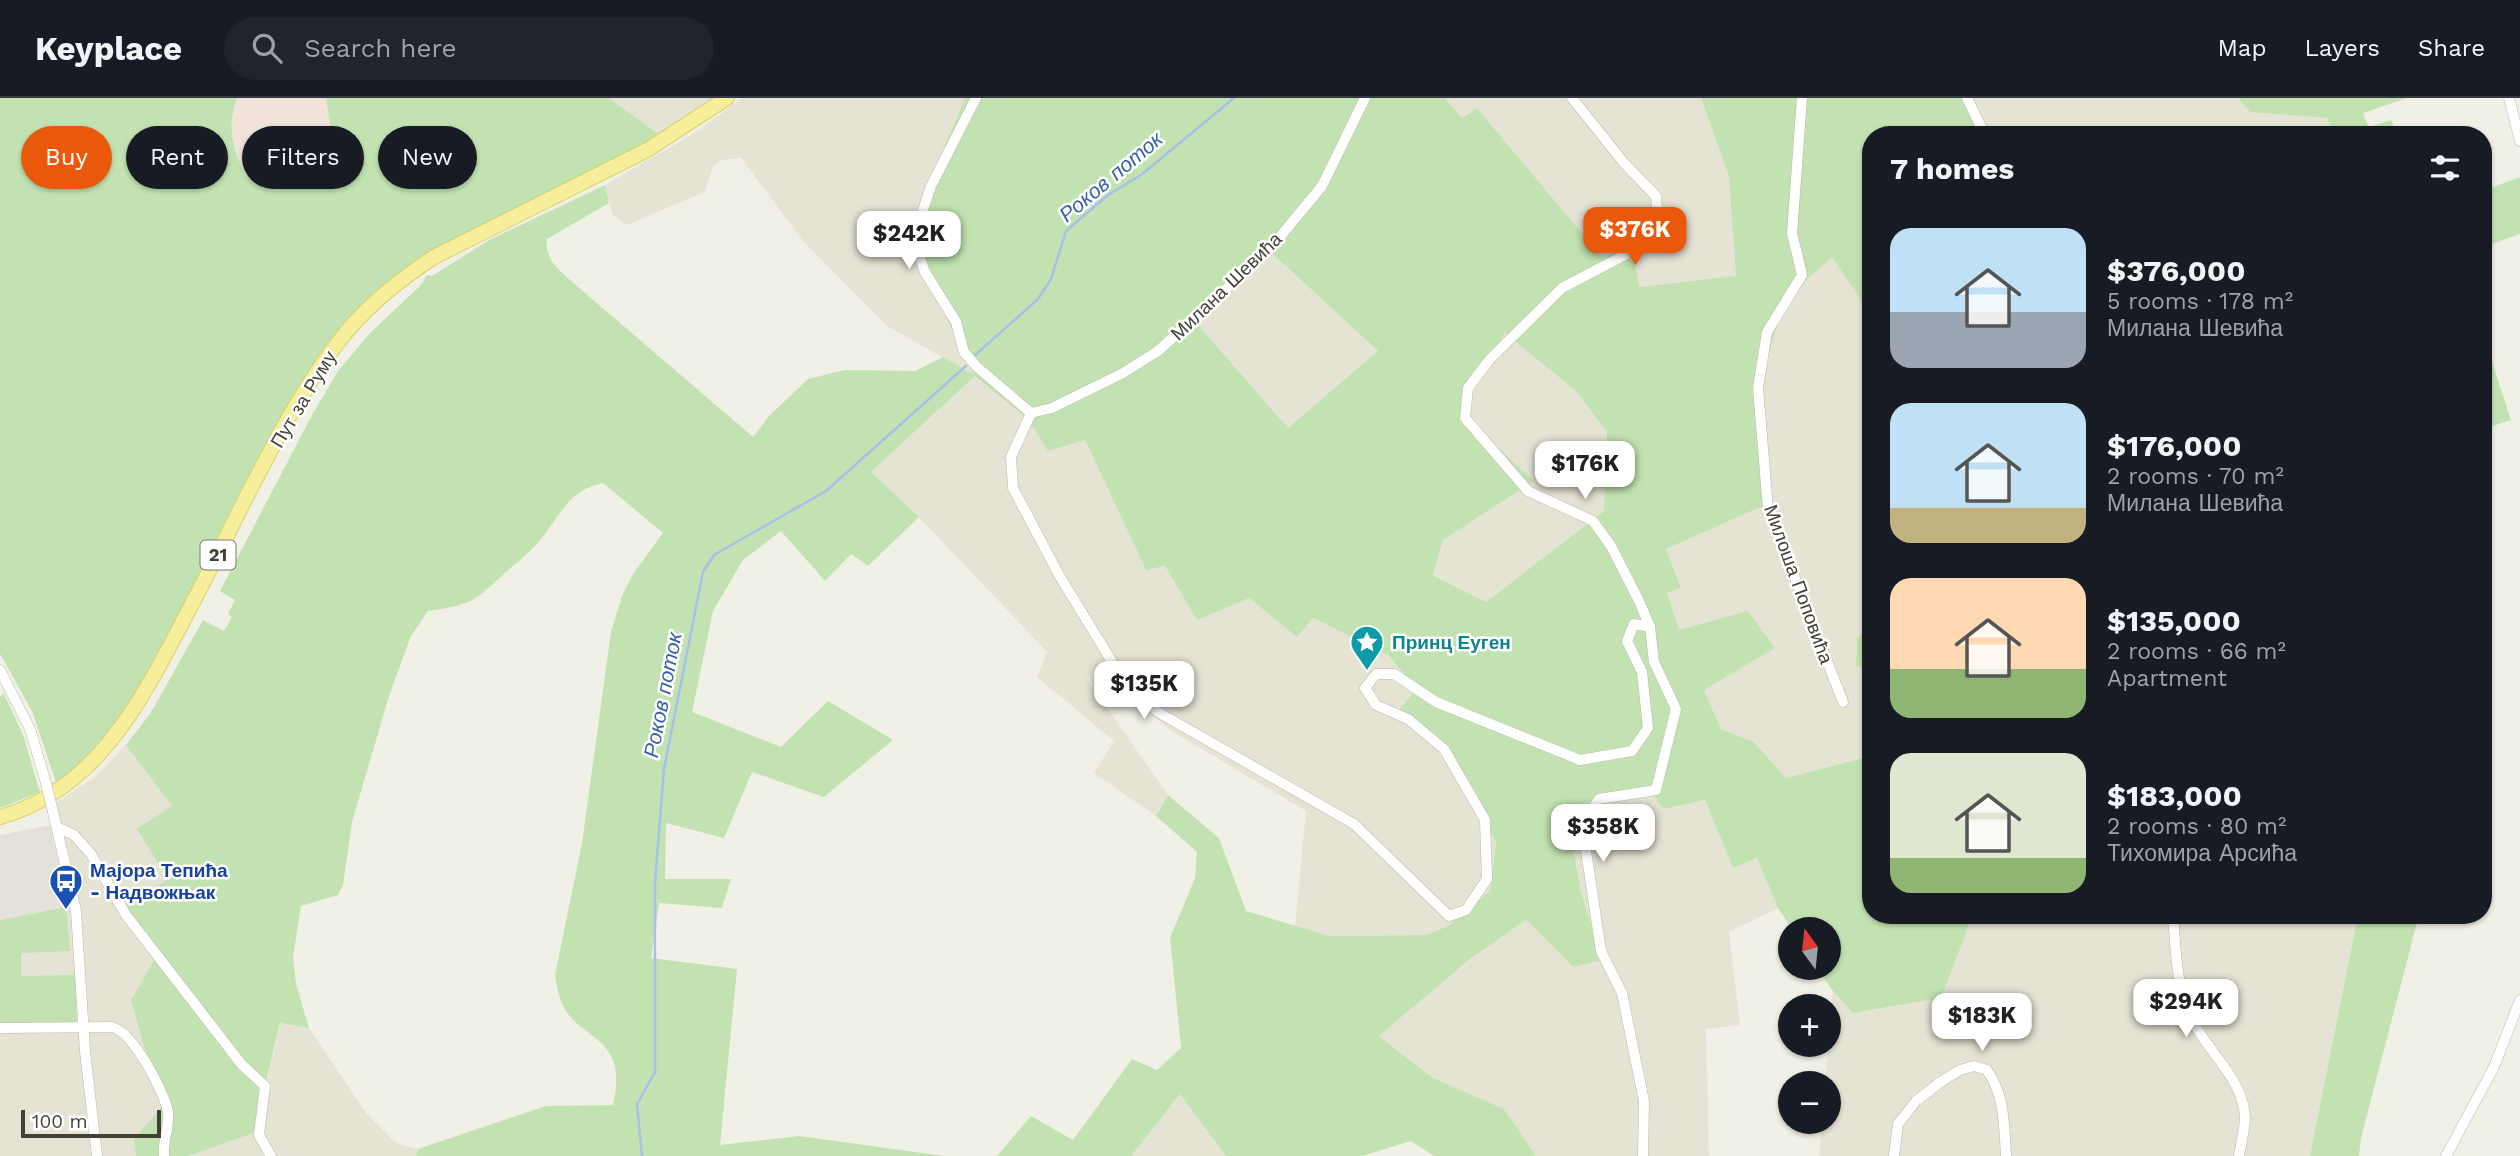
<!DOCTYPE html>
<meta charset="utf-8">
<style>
body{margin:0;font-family:"Work Sans",sans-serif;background:#20242c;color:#f1f3f6;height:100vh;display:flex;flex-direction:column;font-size:26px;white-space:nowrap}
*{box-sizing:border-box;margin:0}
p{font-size:23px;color:#9ea1a6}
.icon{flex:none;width:38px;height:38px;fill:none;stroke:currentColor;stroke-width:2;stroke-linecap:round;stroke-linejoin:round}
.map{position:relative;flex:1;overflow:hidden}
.panel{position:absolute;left:1862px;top:28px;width:630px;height:798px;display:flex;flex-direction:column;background:#171b24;border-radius:28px;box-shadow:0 2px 5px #0004}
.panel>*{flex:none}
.guide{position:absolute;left:21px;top:28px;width:665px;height:63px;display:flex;gap:14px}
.needle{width:46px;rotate:345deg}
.fabs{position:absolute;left:1778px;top:819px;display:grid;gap:14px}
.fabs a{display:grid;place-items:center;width:63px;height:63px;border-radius:50%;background:#171b24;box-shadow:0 2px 5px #0004;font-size:35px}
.scale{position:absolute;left:21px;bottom:18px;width:140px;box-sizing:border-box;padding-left:7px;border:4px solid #434136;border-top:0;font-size:19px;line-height:24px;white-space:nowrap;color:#434136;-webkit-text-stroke:5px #fff;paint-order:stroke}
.price{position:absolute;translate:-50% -60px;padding:0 16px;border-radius:14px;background:#fff;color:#222;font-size:23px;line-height:46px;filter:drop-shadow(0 2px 4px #0008)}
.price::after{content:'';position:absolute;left:50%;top:42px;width:21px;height:16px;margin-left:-10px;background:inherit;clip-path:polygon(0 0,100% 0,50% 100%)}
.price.active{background:#ea580c;color:#fff}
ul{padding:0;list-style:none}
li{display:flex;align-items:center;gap:21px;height:175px;padding:0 28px}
li span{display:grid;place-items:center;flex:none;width:196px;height:140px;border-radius:21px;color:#555}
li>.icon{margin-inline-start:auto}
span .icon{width:84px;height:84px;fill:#fffc;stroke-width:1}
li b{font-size:30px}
h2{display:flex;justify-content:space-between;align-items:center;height:84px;padding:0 28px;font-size:30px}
.tag{padding:0 24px;border-radius:32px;background:#171b24;box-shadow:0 2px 5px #0004;font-size:24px;line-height:63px}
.tag.active{background:#ea580c;color:#fff}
header{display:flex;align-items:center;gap:42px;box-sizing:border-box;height:98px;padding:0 35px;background:#171b24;border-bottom:2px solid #363941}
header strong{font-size:33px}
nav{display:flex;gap:38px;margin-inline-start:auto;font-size:24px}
.search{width:490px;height:63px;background:#20242c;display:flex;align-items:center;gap:18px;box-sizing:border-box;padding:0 24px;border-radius:38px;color:#9ea1a6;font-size:26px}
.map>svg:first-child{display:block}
.residential{fill:#e5e3d4}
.industrial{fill:#e4e1db}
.medical{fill:#f1e2da}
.green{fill:#c2e3b1;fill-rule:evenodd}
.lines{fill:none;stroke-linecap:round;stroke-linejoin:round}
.stream{stroke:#a6c0ea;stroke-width:2.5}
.street-casing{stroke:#bcb9a9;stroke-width:11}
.primary-casing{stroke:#d9cf6c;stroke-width:16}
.street{stroke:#fff;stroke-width:10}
.primary{stroke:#f6ee9a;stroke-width:14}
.street-bridge-casing{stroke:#bcb9a9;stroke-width:11;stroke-linecap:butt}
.street-bridge{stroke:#fff;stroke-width:10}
.labels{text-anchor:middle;stroke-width:5;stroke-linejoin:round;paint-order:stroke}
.shield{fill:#fff;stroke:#7b7a72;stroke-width:2}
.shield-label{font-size:18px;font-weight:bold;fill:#434136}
.street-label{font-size:19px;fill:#434136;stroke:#fff}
.culture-label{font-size:19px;font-weight:bold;fill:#0d838f;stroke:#fff;text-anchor:start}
.transit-label{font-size:19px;font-weight:bold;fill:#164399;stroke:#fff;text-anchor:start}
.water-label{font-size:21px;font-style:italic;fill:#3861a6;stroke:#fff}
</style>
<header>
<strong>Keyplace</strong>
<div class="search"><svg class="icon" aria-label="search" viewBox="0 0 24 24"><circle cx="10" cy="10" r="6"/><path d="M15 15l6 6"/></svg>Search here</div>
<nav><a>Map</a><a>Layers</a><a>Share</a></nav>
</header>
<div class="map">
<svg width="2520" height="1058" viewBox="0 0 2520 1058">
<rect width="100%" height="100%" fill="#f1f0e6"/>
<g class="residential">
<polygon points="609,0 720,0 661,38"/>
<polygon points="742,0 965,0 937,66 915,134 1085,342 1146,472 1165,468 1197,522 1249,499 1297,539 1312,520 1389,558 1416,592 1437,644 1466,685 1496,745 1490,793 1448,828 1426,837 1330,838 1295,828 1306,713 1170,632 1132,600 1102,563 1087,581 1168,697 1156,718 1094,675 1114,643 1037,579 1047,554 919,419 871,374 975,278 887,228 803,143 741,60 722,62 713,68 705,94 627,127 613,117 605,87 696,34"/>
<polygon points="1445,0 1701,0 1729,78 1736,179 1638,189 1602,159 1477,10 1462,20"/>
<polygon points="1974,0 2238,0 2250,14 2327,20 2335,37 1989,37"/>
<polygon points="1264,148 1379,254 1288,330 1192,220"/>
<polygon points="1832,158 1871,217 1871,529 1857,540 1856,567 1871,571 1871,658 1786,680 1754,644 1721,631 1704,592 1774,550 1747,514 1679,533 1667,495 1681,490 1666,451 1774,403 1764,353 1764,271 1785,201"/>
<polygon points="1505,234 1576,293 1607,334 1604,413 1486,504 1433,476 1443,442 1534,383 1461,316 1464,294"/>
<polygon points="126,647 172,708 168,781 146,793 157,857 131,902 161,1010 135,1041 136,1058 0,1058 0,925 77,923 21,878 21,855 67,810 50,727 57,704 95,679"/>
<polygon points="1649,693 1664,711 1705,702 1733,770 1757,760 1778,810 1729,834 1740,927 1706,931 1709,1058 1536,1058 1504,1011 1433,980 1379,938 1470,861 1526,822 1573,869 1581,795 1573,749 1581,706"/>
<polygon points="1973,817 2358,817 2310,1058 1819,1058 1822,1024 1829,1024 1829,985 1825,985 1833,893 1853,915 1941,900"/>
<polygon points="281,925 309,930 366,1015 396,1045 418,1051 416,1058 188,1058 254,1035"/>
<polygon points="1180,996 1226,1058 1131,1058"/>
</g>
<polygon class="industrial" points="50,727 66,809 0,822 0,737"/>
<polygon class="medical" points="237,0 326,0 332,38 327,44 307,50 290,50 276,79 257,82 245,78 230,35 231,18"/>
<g class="green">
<path d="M0,0H237C226,32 233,47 245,78L257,82L276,79L290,50C304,50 322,50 332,39L326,0H609L661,38L447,144L415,163L347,224L142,588C118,624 92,659 56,684L32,613L0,556Z"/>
<path d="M965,0H1445L1462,20L1477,10L1602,159L1632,149L1639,189L1736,178L1729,78L1701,0H1974L1989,37H1871V217L1832,159L1785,201L1764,271V353L1774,403L1666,451L1681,490L1667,495L1679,532L1748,513L1775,550L1704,592L1721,631L1754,644L1786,680L1871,658V817H1973L1941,900L1853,915L1833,893L1817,870H1829V831H1792L1778,810L1757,760L1733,770L1705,702L1664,711L1649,693L1581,706L1573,749L1581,795L1602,862L1573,869L1526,822L1470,861L1379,938L1433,980L1504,1011L1536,1058H1434L1411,1043L1362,1058H1226L1180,996L1131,1058H997L1031,1018L1073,1042L1132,961L1157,972L1181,950L1170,840L1195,780L1197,754L1156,718L1168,697L1219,740L1246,813L1330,838L1426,837L1448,828L1490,793L1496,745L1466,685L1437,644L1398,614L1416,591L1389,558L1313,520L1297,539L1249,500L1197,522L1165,468L1146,472L1085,342L1048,353L1028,321L975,278L871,374L919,419L868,468L851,456L825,483L781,433L743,462L713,513L692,614L781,649L828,603L893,642L824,699L752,674L724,740L666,725L665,781H731L722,810L659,805L651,860L737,871L720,1047L799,1038L944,1058H416L418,1051L546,1008L613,1007C619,979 619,958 594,939C584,931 573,924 566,913C559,902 557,890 555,877L582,745L611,534L622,498L633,476L663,435L603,385C565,393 559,422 535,448C527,457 516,465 507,473C475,503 472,507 428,513L411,538L389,598L352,724L343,787L338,797L301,808L293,859L296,886L309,930L280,925L254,1035L188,1058H136L134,1041L161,1010L131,902L157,857L121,810L168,781L137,731L172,708L126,647L150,616L203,522L224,533L232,519L228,516L235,502L220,493L311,319L338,273L371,234L421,187L427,177L432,178L491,141L605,87L609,105L547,141C545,161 557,170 571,183L753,339L769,318L808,281L845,272L915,273L943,259L974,277L931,188L915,134L937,66ZM1264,148L1378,253L1288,330L1192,220ZM1505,235L1576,293L1607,334L1604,413L1486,504L1433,477L1443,442L1534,383L1462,316L1464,294Z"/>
<polygon points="2238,0 2407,0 2363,15 2369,29 2391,22 2397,37 2335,37 2327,20 2250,14"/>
<polygon points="2520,79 2520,136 2483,149 2483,93"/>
<polygon points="2483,237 2511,322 2483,331"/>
<polygon points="1871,529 1871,571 1856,568 1857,540"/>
<polygon points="4,596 23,637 40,694 0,710 0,598"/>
<polygon points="66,809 70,853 21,855 21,878 75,877 77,924 0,925 0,822"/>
<polygon points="2358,817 2419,817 2361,1040 2359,1058 2310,1058"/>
</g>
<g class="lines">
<g class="stream">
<polyline points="974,258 1038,201 1051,181 1066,133 1108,97 1141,77 1234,0"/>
<polyline points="642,1058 637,1006 655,974 655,783 664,671 703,474 714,457 826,393 966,268"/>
</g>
<defs>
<g id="street">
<polyline points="976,0 931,88 915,136 916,150 925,174 956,224 964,254 977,269 1031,315"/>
<polyline points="1572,0 1624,65 1656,98 1658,123 1638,150 1562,190 1490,261 1468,290 1465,320 1528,393 1593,423 1611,448 1639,503 1650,529 1654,564 1676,611 1656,692 1599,701 1582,726 1601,853 1622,895 1644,1003 1643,1058"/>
<polyline points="1802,0 1792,135 1802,177 1767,234 1758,290 1768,411 1843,604"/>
<polyline points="1967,0 1985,37"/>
<polyline points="2509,0 2520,43"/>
<polyline points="1031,315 1011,359 1013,390 1059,477 1117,572 1156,613 1354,726 1449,818 1466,812 1487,781 1485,722 1444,651 1408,621 1376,607 1365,590 1376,576 1394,576 1436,604 1580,662 1632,653 1648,630 1642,574 1627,543 1634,526 1650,529"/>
<polyline points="1031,315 1052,310 1123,275 1158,253 1269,152 1322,88 1365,0"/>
<polyline points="0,572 30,631 46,685"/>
<polyline points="53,714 76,813 85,953 97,1058"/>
<polyline points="57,729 74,737 91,756 126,817 242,967 265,988 259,1037 271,1058"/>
<path d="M2173,817C2176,853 2176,890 2192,922C2208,954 2245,983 2245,1021C2244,1033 2241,1046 2239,1058"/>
<path d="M0,930L112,929C133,934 164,993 168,1014C170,1029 162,1043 164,1058"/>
<path d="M1894,1058L1898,1026L1916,1003L1942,983L1960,972L1974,968L1987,972C2005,998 2004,1027 2006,1058"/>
<polyline points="2446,1058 2494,969 2520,902"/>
</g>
<path id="primary" d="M0,719C103,690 146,592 192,506C237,421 281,319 339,243C365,209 399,182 434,159L647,52L727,0"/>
</defs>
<use href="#street" class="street-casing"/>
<use href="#primary" class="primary-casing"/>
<use href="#street" class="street"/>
<use href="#primary" class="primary"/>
<defs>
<polyline id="street-bridge" points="46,685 53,714"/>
</defs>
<use href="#street-bridge" class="street-bridge-casing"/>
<use href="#street-bridge" class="street-bridge"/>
</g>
<defs>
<symbol id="sight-pin" viewBox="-11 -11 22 30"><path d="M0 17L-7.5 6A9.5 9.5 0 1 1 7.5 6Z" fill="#0f9aa8" stroke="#fff"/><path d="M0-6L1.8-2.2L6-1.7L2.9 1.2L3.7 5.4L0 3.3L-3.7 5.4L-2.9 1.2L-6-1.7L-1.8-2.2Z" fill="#fff"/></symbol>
<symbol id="bus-pin" viewBox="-11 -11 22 30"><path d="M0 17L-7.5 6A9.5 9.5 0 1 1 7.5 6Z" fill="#1a4fb4" stroke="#fff"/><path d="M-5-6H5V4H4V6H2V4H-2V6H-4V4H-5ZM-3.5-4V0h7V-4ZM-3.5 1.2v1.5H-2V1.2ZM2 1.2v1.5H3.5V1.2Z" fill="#fff"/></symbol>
</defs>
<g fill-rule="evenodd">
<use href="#sight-pin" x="1348" y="525" width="38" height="52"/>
<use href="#bus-pin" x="47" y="764" width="38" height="52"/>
</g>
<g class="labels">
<rect class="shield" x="200.5" y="442.5" width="35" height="29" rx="5"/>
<g class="shield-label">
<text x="218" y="463">21</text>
</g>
<g class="street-label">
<text transform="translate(1226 188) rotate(-44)" y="7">Милана Шевића</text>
<text transform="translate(303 301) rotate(-59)" y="7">Пут за Руму</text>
<text transform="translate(1799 486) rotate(70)" y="7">Милоша Поповића</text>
</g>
<g class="culture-label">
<text x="1392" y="551">Принц Еуген</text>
</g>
<g class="transit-label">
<text x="90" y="779">Мајора Тепића<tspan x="90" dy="22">- Надвожњак</tspan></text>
</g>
<g class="water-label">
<text transform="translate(1111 79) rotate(-40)" y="7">Роков поток</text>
<text transform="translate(663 597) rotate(-79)" y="7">Роков поток</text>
</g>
</g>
</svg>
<div class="fabs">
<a><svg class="needle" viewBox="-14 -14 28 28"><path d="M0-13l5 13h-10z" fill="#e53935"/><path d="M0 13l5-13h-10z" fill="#9ea1a6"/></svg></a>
<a>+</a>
<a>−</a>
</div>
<div class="scale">100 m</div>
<b class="price active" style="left:1635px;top:169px">$376K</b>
<b class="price" style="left:909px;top:173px">$242K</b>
<b class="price" style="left:1585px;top:403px">$176K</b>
<b class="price" style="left:1144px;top:623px">$135K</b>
<b class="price" style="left:1603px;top:766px">$358K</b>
<b class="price" style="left:2186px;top:941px">$294K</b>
<b class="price" style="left:1982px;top:955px">$183K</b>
<div class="guide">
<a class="tag active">Buy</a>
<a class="tag">Rent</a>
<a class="tag">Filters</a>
<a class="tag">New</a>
</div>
<section class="panel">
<h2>7 homes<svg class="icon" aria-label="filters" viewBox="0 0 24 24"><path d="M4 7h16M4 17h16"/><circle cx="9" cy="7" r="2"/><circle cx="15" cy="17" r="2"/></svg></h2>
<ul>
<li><span style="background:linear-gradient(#bfe0f5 60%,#9aa5b1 0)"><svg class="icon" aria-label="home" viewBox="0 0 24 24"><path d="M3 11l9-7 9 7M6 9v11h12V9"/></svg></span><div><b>$376,000</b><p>5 rooms · 178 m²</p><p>Милана Шевића</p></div></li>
<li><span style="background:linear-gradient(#bfe0f5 75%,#c2b280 0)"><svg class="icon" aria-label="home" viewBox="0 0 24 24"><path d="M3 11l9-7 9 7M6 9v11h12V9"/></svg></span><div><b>$176,000</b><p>2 rooms · 70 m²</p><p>Милана Шевића</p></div></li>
<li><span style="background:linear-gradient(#ffd9b3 65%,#8fb573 0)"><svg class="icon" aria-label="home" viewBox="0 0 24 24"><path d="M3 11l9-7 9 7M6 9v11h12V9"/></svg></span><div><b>$135,000</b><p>2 rooms · 66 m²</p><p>Apartment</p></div></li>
<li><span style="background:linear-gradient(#dfe7d0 75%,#8fb573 0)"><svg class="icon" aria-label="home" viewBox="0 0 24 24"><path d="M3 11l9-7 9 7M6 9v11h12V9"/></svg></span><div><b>$183,000</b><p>2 rooms · 80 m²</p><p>Тихомира Арсића</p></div></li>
</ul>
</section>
</div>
